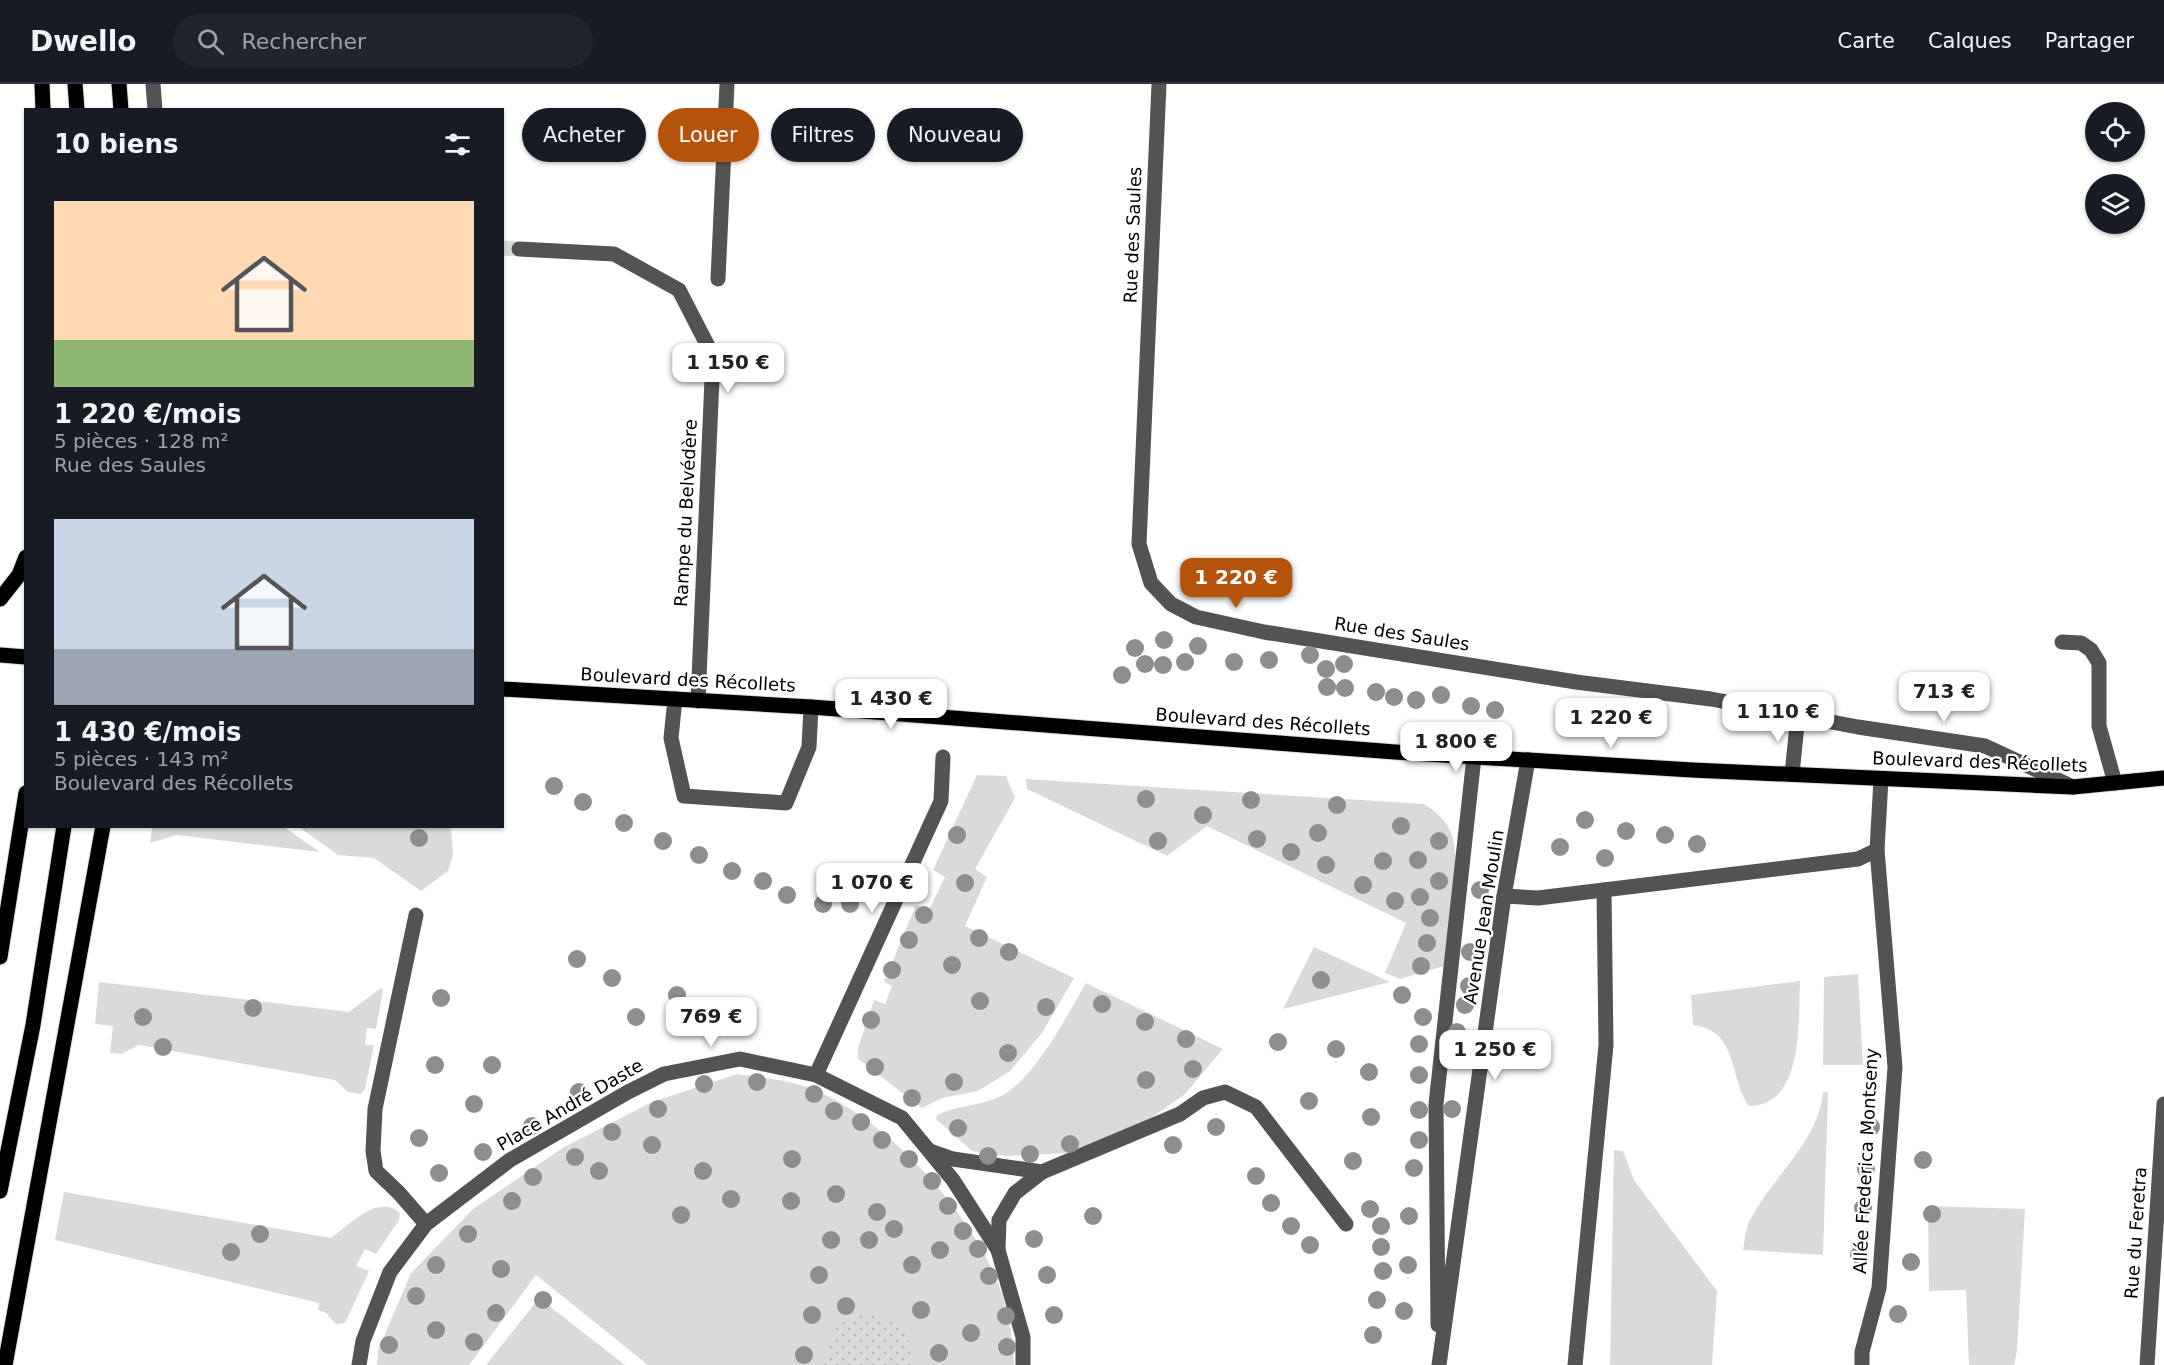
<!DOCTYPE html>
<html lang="fr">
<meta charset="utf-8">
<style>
body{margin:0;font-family:"DejaVu Sans",sans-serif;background:#20242c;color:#f1f3f6;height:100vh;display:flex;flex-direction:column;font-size:22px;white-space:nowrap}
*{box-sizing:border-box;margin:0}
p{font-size:20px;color:#9ea1a6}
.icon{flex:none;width:33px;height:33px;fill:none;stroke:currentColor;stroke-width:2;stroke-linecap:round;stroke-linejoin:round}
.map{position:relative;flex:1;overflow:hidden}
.panel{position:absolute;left:24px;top:24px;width:480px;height:720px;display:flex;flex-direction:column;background:#171b24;border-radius:0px;box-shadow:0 2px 4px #0004}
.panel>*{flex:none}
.hud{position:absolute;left:522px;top:24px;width:570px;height:54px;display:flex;gap:12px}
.controls{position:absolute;left:2085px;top:18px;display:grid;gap:12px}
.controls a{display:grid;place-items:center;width:60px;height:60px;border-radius:50%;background:#171b24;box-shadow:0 2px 4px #0004;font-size:30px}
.price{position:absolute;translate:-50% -51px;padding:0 14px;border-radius:12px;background:#fff;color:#222;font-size:20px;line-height:39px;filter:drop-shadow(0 2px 3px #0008)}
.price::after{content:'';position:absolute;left:50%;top:36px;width:18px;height:14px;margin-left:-9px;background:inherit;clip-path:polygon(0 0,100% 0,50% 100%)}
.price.selected{background:#b45309;color:#fff}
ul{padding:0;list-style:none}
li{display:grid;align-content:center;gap:12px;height:318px;padding:0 30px}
li span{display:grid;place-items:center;height:186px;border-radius:0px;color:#555}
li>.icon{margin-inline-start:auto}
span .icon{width:108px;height:108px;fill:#fffc;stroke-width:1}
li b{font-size:26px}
h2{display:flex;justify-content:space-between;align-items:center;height:72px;padding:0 30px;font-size:26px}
.chip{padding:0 21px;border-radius:27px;background:#171b24;box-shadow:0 2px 4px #0004;font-size:21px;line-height:54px}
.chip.selected{background:#b45309;color:#fff}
header{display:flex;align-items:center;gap:36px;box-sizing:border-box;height:84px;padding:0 30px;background:#171b24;border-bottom:2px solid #363941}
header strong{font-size:28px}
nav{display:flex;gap:33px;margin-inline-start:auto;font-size:21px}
.search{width:420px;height:54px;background:#20242c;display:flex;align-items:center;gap:15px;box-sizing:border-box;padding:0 21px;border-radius:33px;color:#9ea1a6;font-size:22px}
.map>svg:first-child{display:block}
.grass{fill:#dadada}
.park{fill:url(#park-dots)}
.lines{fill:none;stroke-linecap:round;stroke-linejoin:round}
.minor-tunnel{stroke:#d9d9d9;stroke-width:15;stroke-dasharray:15 8;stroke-linecap:butt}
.major-casing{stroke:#dbdbdb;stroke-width:17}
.minor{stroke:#535353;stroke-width:15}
.major{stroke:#000;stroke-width:15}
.tree{fill:#8e8e8e}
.labels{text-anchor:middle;stroke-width:4.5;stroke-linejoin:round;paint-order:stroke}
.street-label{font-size:18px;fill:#000;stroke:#fff}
</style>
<header>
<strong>Dwello</strong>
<div class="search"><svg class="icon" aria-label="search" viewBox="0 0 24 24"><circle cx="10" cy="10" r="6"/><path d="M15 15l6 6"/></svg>Rechercher</div>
<nav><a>Carte</a><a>Calques</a><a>Partager</a></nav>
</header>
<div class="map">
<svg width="2164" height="1281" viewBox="0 0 2164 1281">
<defs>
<pattern id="park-dots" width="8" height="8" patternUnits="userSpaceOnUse" patternTransform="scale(1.5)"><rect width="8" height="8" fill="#dadada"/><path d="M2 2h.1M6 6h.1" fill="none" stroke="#b9b9b9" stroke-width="1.8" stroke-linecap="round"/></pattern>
</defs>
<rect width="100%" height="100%" fill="#fff"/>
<g class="grass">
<polygon points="977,691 1006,692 1015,714 975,785 987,793 965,842 1074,894 1042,949 1010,987 978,1007 942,1014 922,1024 858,975 858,964 874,916 885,920 892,902 884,898 916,821 929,826 945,793 933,786"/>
<path d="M1026,695L1424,720C1436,727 1450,740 1453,755C1461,787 1448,848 1444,882L1400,895L1385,889L1406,839L1207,742L1167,772L1027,705Z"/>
<polygon points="284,743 320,768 177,751 150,759 152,743"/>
<polygon points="299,743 451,743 453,771 448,787 421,807 374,774 338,771"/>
<polygon points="1314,863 1390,898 1283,925"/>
<polygon points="1858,890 1863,981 1823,981 1824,893"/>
<path d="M1800,897C1798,934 1805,1022 1749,1022C1728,992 1739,947 1693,941L1691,911Z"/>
<polygon points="99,898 349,928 381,904 383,906 376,945 367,944 365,961 374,961 365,1005 360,1010 348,1008 335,996 139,961 121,970 110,969 113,942 95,940"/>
<path d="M1086,899L1223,965L1184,1011L1139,1042L1071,1069L1006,1072L972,1067L936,1035L937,1031C957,1021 980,1022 999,1013C1034,997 1067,931 1086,899Z"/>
<path d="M737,990C757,993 780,995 800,1001C876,1024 958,1114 991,1183C1006,1213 1013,1248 1014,1281H648L536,1191L469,1281H377L378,1266L411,1189L473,1125L564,1063L652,1018Z"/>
<path d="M1823,1008H1828L1823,1171L1743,1166C1745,1157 1745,1146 1749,1138C1770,1095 1819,1058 1823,1008Z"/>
<polygon points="1614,1066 1623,1067 1634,1096 1717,1207 1712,1281 1610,1281"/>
<path d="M64,1108L331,1154C350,1141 378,1109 400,1129L399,1136L376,1170L365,1165L356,1182L369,1187L345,1239L336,1240L326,1229L318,1226L319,1219L55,1156Z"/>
<polygon points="1928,1122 2025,1125 2017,1266 2014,1281 1969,1281 1966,1206 1929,1207"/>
<polygon points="539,1214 625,1281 486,1281"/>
</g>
<polygon class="park" points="863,1229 897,1239 916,1267 912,1281 824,1281 834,1243"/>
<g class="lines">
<polyline class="minor-tunnel" points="502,164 519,165"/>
<defs>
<g id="major">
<polyline points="42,0 43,26"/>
<polyline points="75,0 77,26"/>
<polyline points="119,0 121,26"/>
<polyline points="0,515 19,491 26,473"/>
<polyline points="0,571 26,573"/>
<polyline points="502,605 811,623 1395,668 1692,686 2073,703 2164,694"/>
<polyline points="0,873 26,709"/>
<polyline points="0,1107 33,941 64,742"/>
<polyline points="5,1281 103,742"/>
</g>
</defs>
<use href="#major" class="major-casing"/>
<g class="minor">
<polyline points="153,0 155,26"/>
<polyline points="1159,0 1139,460 1151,499 1171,520 1196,533 1264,548 1576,598 1711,615 1858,643 1985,662 2073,703"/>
<polyline points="519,165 614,170 679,206 713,272 698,617"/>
<polyline points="718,195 727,0"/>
<polyline points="2062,558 2081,559 2091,566 2099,579 2099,642 2115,699"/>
<polyline points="675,615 671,654 684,712 786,719 809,663 811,623"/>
<polyline points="1792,690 1798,631"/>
<polyline points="1504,812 1538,814 1858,775 1877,766 1881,695"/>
<polyline points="416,831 375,1025 373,1067 376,1087 399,1109 426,1140"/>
<polyline points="816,991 941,717 943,673"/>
<polyline points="930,1067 953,1075 1042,1088"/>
<polyline points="998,1166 999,1136 1015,1109 1042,1088 1180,1030 1203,1014 1225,1008 1256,1023 1346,1140"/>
<polyline points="1438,1241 1436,1020 1474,673"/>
<polyline points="359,1281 363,1257 390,1188 426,1140 510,1076 628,1008 664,990 740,975 816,991 902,1034 953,1096 998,1166 1023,1253 1023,1281"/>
<polyline points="1439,1281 1504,812 1528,676"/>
<polyline points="1575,1281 1606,961 1604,806"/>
<polyline points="1862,1281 1862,1268 1879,1204 1895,983 1877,766"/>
<polyline points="2147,1281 2164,1020"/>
</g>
<use href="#major" class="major"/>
</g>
<g class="tree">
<circle cx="1164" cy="556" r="9"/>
<circle cx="1198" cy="562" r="9"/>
<circle cx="1135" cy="564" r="9"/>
<circle cx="1310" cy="571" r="9"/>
<circle cx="1269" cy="576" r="9"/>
<circle cx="1185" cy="578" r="9"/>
<circle cx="1234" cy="578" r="9"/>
<circle cx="1145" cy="580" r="9"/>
<circle cx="1344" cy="580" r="9"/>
<circle cx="1163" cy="581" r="9"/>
<circle cx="1326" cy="585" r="9"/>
<circle cx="1122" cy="591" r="9"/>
<circle cx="1327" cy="603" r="9"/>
<circle cx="1345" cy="604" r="9"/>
<circle cx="1376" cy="608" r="9"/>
<circle cx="1441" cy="611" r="9"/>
<circle cx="1394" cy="613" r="9"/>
<circle cx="1416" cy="616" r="9"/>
<circle cx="1471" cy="622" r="9"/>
<circle cx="1495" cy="626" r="9"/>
<circle cx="554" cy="702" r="9"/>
<circle cx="1146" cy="715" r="9"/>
<circle cx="1251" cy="716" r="9"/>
<circle cx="583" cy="718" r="9"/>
<circle cx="1337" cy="721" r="9"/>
<circle cx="1203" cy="731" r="9"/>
<circle cx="1585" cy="736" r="9"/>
<circle cx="624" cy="739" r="9"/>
<circle cx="1401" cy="742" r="9"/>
<circle cx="1626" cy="747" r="9"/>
<circle cx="1318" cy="749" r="9"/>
<circle cx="957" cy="751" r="9"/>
<circle cx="1665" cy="751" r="9"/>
<circle cx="419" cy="754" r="9"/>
<circle cx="1257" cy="755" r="9"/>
<circle cx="663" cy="757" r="9"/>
<circle cx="1158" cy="757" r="9"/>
<circle cx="1439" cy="757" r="9"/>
<circle cx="1697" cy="760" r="9"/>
<circle cx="1560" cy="763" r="9"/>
<circle cx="1291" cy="768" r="9"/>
<circle cx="699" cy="771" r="9"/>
<circle cx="1605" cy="774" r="9"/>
<circle cx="1418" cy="776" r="9"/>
<circle cx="1383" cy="777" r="9"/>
<circle cx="1326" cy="781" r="9"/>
<circle cx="732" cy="787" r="9"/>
<circle cx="763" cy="797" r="9"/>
<circle cx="1439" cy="797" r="9"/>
<circle cx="965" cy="799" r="9"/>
<circle cx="1363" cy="801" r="9"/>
<circle cx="1480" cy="806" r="9"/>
<circle cx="787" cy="811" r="9"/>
<circle cx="1420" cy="813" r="9"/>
<circle cx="1395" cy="817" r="9"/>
<circle cx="823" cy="820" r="9"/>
<circle cx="850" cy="820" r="9"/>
<circle cx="924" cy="831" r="9"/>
<circle cx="1430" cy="834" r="9"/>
<circle cx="979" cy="854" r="9"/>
<circle cx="909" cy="856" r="9"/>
<circle cx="1427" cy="859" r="9"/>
<circle cx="1009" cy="868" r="9"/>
<circle cx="1470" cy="868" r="9"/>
<circle cx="577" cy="875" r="9"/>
<circle cx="952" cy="881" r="9"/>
<circle cx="1421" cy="882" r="9"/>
<circle cx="892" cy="886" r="9"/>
<circle cx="612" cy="894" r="9"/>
<circle cx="1321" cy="896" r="9"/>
<circle cx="1469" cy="902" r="9"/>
<circle cx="677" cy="911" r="9"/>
<circle cx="1402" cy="911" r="9"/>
<circle cx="441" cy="914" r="9"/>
<circle cx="980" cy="917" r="9"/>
<circle cx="1102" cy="920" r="9"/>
<circle cx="1465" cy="921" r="9"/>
<circle cx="1046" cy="923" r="9"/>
<circle cx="253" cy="924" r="9"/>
<circle cx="725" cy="931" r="9"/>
<circle cx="143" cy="933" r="9"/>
<circle cx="636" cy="933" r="9"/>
<circle cx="1423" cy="933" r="9"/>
<circle cx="871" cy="936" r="9"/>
<circle cx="1145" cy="938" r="9"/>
<circle cx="1457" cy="948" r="9"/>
<circle cx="1186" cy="955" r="9"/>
<circle cx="1278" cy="958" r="9"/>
<circle cx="1419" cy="960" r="9"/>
<circle cx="163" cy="963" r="9"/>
<circle cx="1336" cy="965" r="9"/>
<circle cx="1008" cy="969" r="9"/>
<circle cx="435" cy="981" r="9"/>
<circle cx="492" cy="981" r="9"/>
<circle cx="875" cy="983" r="9"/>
<circle cx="1193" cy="985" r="9"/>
<circle cx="1369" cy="988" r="9"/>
<circle cx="1419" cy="991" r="9"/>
<circle cx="1146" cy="996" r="9"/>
<circle cx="757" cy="998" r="9"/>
<circle cx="954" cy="998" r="9"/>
<circle cx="704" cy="1000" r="9"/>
<circle cx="579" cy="1008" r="9"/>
<circle cx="814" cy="1010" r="9"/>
<circle cx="912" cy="1014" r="9"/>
<circle cx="1309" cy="1017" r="9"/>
<circle cx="474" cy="1020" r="9"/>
<circle cx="658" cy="1025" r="9"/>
<circle cx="1452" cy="1025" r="9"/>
<circle cx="1419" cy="1026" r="9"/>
<circle cx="834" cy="1027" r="9"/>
<circle cx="1371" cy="1033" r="9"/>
<circle cx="861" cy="1038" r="9"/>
<circle cx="532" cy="1042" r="9"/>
<circle cx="1216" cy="1043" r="9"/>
<circle cx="1871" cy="1043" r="9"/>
<circle cx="958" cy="1044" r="9"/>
<circle cx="612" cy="1048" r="9"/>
<circle cx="419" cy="1054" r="9"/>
<circle cx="882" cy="1056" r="9"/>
<circle cx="1419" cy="1056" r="9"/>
<circle cx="1070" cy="1060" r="9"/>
<circle cx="652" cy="1061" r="9"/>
<circle cx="1173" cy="1061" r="9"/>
<circle cx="483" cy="1068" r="9"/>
<circle cx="1030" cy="1070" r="9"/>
<circle cx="988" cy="1072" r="9"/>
<circle cx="575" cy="1073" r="9"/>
<circle cx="792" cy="1075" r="9"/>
<circle cx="909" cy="1075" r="9"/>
<circle cx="1923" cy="1076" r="9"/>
<circle cx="1353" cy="1077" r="9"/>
<circle cx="1414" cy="1084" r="9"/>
<circle cx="1866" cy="1085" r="9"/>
<circle cx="599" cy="1087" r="9"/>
<circle cx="703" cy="1087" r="9"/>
<circle cx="439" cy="1089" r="9"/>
<circle cx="1256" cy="1092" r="9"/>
<circle cx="533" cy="1093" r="9"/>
<circle cx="932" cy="1097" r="9"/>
<circle cx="836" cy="1110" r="9"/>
<circle cx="731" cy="1115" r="9"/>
<circle cx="512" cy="1117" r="9"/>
<circle cx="791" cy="1117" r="9"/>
<circle cx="1271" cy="1119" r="9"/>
<circle cx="948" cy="1122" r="9"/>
<circle cx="1863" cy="1124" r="9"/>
<circle cx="1370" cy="1125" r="9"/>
<circle cx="877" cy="1128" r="9"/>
<circle cx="1932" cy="1130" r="9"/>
<circle cx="681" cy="1131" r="9"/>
<circle cx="1093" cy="1132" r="9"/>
<circle cx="1409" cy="1132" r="9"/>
<circle cx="1291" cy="1142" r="9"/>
<circle cx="1381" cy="1142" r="9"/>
<circle cx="894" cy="1145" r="9"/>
<circle cx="963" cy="1147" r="9"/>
<circle cx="260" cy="1150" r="9"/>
<circle cx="468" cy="1150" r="9"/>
<circle cx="1034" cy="1155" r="9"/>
<circle cx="831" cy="1156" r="9"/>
<circle cx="869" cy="1156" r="9"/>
<circle cx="1310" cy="1161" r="9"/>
<circle cx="1381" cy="1163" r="9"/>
<circle cx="978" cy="1165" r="9"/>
<circle cx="940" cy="1166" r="9"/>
<circle cx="231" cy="1168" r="9"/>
<circle cx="1859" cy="1171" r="9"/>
<circle cx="1911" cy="1178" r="9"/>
<circle cx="436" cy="1181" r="9"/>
<circle cx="912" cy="1181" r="9"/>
<circle cx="1408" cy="1181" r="9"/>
<circle cx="501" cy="1185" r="9"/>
<circle cx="1383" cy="1187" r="9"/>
<circle cx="819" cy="1191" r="9"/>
<circle cx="1047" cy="1191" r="9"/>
<circle cx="989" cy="1192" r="9"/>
<circle cx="416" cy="1212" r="9"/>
<circle cx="543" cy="1216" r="9"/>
<circle cx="1377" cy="1216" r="9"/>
<circle cx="846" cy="1222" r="9"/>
<circle cx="921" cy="1226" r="9"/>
<circle cx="1404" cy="1227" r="9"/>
<circle cx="496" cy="1229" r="9"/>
<circle cx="1898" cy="1230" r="9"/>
<circle cx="812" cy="1231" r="9"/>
<circle cx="1054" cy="1231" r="9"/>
<circle cx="1006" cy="1232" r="9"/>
<circle cx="436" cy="1246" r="9"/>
<circle cx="971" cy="1249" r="9"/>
<circle cx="1373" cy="1251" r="9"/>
<circle cx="474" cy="1258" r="9"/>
<circle cx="389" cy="1261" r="9"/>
<circle cx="1007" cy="1263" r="9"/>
<circle cx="939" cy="1269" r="9"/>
<circle cx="804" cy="1271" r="9"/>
</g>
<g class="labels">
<g class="street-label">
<text transform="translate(1133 151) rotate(-88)" y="6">Rue des Saules</text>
<text transform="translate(686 429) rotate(-87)" y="6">Rampe du Belvédère</text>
<text transform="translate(1402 550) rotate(9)" y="6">Rue des Saules</text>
<text transform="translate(688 596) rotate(3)" y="6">Boulevard des Récollets</text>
<text transform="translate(1263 638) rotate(4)" y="6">Boulevard des Récollets</text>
<text transform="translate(1980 678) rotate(2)" y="6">Boulevard des Récollets</text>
<text transform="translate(1484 833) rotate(-81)" y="6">Avenue Jean Moulin</text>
<text transform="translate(570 1021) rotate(-30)" y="6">Place André Daste</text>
<text transform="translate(1866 1077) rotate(-87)" y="6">Allée Frederica Montseny</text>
<text transform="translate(2136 1149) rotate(-86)" y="6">Rue du Feretra</text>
</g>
</g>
</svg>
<div class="controls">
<a><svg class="icon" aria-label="locate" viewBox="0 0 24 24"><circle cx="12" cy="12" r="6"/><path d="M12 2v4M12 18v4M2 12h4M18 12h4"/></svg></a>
<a><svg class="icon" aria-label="layers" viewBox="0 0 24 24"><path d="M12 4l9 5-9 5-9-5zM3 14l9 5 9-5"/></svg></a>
</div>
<b class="price" style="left:728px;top:310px">1 150 €</b>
<b class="price selected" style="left:1236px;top:525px">1 220 €</b>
<b class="price" style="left:1944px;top:639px">713 €</b>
<b class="price" style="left:891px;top:646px">1 430 €</b>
<b class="price" style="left:1778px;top:659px">1 110 €</b>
<b class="price" style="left:1611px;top:665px">1 220 €</b>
<b class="price" style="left:1456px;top:689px">1 800 €</b>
<b class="price" style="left:872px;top:830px">1 070 €</b>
<b class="price" style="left:711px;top:964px">769 €</b>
<b class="price" style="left:1495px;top:997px">1 250 €</b>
<div class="hud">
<a class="chip">Acheter</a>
<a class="chip selected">Louer</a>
<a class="chip">Filtres</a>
<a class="chip">Nouveau</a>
</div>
<section class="panel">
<h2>10 biens<svg class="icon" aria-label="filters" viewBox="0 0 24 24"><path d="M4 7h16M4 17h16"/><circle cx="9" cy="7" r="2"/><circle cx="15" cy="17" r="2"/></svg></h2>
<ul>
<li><span style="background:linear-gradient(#ffd9b3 75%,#8fb573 0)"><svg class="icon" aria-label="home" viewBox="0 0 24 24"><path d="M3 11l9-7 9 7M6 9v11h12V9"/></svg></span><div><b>1 220 €/mois</b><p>5 pièces · 128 m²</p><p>Rue des Saules</p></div></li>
<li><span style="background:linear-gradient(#c9d6e8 70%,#9aa5b1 0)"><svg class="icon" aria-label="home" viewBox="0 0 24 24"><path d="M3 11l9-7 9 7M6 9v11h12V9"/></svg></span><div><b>1 430 €/mois</b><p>5 pièces · 143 m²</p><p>Boulevard des Récollets</p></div></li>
</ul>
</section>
</div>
